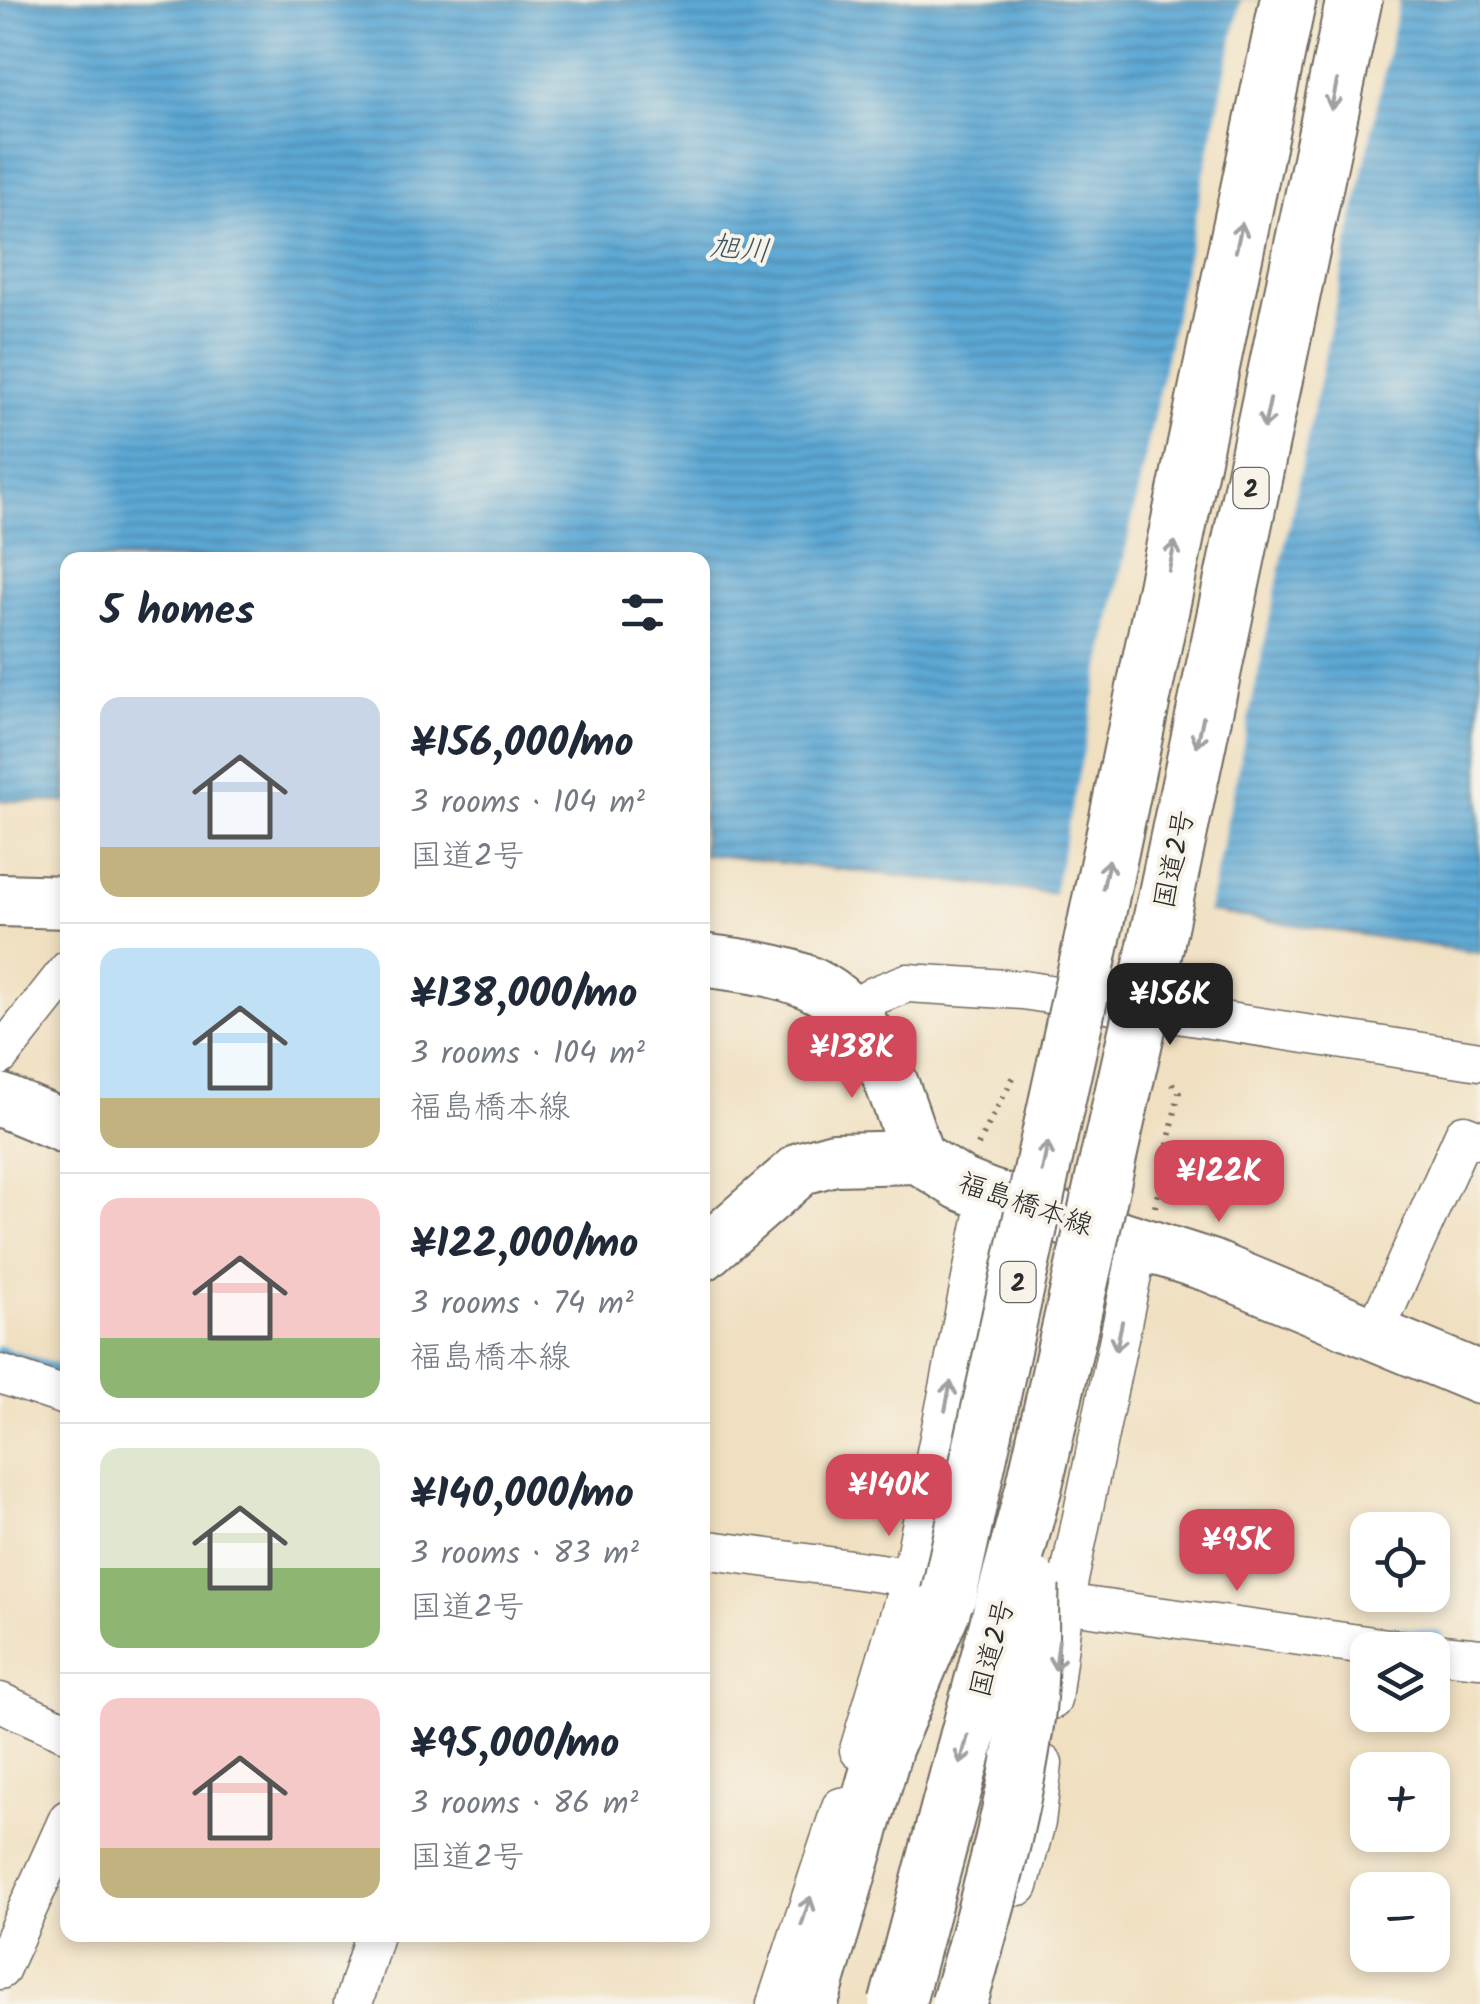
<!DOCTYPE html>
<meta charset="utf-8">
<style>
body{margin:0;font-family:Kalam,"Klee One",sans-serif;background:#f6f6f7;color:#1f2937;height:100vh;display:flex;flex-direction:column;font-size:38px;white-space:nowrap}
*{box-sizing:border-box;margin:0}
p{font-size:32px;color:#747a83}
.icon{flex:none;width:55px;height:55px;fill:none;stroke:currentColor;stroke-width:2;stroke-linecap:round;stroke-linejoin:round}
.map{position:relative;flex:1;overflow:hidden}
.drawer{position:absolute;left:60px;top:552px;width:650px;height:1390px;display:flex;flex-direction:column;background:#fff;border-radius:20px;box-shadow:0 5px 15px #0003}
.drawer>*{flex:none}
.buttons{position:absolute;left:1350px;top:1512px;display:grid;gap:20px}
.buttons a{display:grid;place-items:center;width:100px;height:100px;border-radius:20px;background:#fff;box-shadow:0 5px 15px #0003;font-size:50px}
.price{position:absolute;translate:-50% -85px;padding:0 22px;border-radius:20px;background:#d1495b;color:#fff;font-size:32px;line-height:65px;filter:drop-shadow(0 2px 5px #0008)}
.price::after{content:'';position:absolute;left:50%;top:60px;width:30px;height:22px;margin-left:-15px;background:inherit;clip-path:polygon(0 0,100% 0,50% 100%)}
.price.active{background:#222;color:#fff}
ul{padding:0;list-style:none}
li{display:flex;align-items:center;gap:30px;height:250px;padding:0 40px}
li+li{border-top:2px solid #e0e1e3}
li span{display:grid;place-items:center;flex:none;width:280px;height:200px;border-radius:20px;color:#555}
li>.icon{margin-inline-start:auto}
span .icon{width:120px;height:120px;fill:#fffc;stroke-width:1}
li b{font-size:42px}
h2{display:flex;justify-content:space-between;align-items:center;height:120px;padding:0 40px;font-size:42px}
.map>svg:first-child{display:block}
.water{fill:url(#water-rules);stroke:#446980;stroke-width:2.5}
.pier{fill:#f0e0c1}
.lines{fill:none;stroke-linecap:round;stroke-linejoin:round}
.stream{stroke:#5ca7d4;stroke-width:11}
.street-casing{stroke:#706a60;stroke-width:41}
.secondary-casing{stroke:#706a60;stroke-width:56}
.highway-casing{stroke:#706a60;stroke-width:59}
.path{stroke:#706a60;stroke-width:6;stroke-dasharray:2.5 8;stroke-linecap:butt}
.street{stroke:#fff;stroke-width:38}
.secondary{stroke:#fff;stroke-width:52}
.highway{stroke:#fff;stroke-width:55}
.highway-bridge-casing{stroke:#706a60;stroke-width:59;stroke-linecap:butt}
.highway-bridge{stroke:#fff;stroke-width:55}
.oneway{stroke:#a0a0a0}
.labels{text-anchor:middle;stroke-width:8;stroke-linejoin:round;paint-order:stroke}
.shield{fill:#f7f3e8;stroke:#686764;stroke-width:2.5}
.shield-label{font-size:25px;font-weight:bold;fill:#2b2b2b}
.street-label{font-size:28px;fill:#2b2b2b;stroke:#f7f3e8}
.water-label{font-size:30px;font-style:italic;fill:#3c5666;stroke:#f7f3e8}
</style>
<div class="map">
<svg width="1480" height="2004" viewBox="0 0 1480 2004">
<defs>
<pattern id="water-rules" width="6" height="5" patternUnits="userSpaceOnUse" patternTransform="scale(2.5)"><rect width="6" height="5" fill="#5ca7d4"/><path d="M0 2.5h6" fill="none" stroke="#4c88ac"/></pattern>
</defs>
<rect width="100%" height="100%" fill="#f7f3e8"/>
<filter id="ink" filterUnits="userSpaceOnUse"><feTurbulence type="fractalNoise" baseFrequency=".01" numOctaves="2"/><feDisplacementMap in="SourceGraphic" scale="20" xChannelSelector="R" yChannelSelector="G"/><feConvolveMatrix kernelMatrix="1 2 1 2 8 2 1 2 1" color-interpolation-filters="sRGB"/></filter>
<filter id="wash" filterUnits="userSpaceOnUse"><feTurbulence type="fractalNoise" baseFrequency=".0048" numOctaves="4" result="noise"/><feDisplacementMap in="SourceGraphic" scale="40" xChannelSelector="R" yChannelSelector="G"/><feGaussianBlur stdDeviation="2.25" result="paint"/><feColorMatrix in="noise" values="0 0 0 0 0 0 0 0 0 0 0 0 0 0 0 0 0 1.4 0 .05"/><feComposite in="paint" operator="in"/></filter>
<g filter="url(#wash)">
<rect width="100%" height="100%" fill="#f0e0c1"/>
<polygon class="water" points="0,0 1480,0 1480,953 1187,908 703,854 702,560 68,560 67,802 0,800"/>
<polygon class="pier" points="1241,0 1399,0 1207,916 1053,898"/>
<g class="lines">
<g class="stream">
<polyline points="0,1352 68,1374"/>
<polyline points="1397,1632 1438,1637"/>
</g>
</g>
</g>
<g filter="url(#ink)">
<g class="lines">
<defs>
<g id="street">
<polyline points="850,1011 876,995 907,983 1023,990 1480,1061"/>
<polyline points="0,1056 68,970"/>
<polyline points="1374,1334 1464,1134 1480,1140"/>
<polyline points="0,1374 68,1397"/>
<polyline points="702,1549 933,1580"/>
<polyline points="1041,1600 1402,1650"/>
<polyline points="1432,1653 1480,1658"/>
<polyline points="1052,1700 1064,1604 1139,1241"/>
<polyline points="0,1702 68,1733"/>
<polyline points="859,1750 911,1576 988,1195"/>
<polyline points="1019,1886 1036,1822 1043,1764"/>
<polyline points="0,1970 68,1819"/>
<polyline points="353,2004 374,1935"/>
<polyline points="776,2004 841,1807"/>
</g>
<g id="secondary">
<polyline points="0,900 68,902"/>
<path d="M702,960C742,966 788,969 823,990C880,1024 896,1099 918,1157"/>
<polyline points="0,1100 68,1128"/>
<polyline points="702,1255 802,1168 834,1159 918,1157 961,1184 988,1195 1211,1266 1480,1378"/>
</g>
<g id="highway">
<polyline points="1086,969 1288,0"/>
<polyline points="1149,977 1354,0"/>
<polyline points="810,2004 885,1747 949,1594"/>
</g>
</defs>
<use href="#street" class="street-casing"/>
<use href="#secondary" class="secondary-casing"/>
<use href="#highway" class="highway-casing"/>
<g class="path">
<polyline points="978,1145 1016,1072"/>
<polyline points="1155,1207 1179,1092 1170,1081"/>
</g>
<use href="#street" class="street"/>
<use href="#secondary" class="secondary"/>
<use href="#highway" class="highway"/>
<defs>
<g id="highway-bridge">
<polyline points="949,1594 1086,969"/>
<polyline points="897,2004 1034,1487 1149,977"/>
<path d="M959,2004C986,1909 1014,1812 1027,1714C1032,1672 1030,1627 1031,1585"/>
</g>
</defs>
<use href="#highway-bridge" class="highway-bridge-casing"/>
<use href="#highway-bridge" class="highway-bridge"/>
</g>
<defs><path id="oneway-shaft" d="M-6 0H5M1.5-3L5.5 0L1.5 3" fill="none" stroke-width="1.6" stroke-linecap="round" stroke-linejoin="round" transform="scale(2.5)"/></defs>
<g class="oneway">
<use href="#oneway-shaft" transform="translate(1334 95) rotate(102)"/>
<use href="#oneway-shaft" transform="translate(1239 237) rotate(-78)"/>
<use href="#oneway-shaft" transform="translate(1267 414) rotate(102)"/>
<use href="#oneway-shaft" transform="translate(1172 556) rotate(-78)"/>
<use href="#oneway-shaft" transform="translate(1200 732) rotate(102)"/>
<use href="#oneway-shaft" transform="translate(1106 874) rotate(-78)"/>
<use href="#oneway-shaft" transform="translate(1045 1157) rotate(-78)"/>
<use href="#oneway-shaft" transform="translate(1119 1336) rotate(102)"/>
<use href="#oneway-shaft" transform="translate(948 1396) rotate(-79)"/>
<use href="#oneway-shaft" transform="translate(1057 1655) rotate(97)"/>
<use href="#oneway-shaft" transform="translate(964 1750) rotate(105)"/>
<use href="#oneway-shaft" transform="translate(806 1911) rotate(-72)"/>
</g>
</g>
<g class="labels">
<g class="shield">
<rect x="1233.5" y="468" width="35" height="40" rx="8"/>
<rect x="1000.5" y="1262" width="35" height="40" rx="8"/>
</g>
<g class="shield-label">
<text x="1251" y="497">2</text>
<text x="1018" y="1291">2</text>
</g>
<g class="street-label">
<text transform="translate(1173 859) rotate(-78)" y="10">国道2号</text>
<text transform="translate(1026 1203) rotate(19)" y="10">福島橋本線</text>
<text transform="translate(991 1648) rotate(-75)" y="10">国道2号</text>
</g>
<g class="water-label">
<text transform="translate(740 248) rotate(6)" y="10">旭川</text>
</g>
</g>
</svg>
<div class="buttons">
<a><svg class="icon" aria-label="locate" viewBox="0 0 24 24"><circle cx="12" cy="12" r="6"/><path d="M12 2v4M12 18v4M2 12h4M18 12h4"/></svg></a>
<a><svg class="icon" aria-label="layers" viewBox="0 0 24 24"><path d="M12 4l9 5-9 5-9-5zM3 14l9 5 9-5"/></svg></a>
<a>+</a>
<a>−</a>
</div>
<b class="price active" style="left:1170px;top:1048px">¥156K</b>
<b class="price" style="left:852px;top:1101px">¥138K</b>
<b class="price" style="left:1219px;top:1225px">¥122K</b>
<b class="price" style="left:889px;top:1539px">¥140K</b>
<b class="price" style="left:1237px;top:1594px">¥95K</b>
<section class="drawer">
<h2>5 homes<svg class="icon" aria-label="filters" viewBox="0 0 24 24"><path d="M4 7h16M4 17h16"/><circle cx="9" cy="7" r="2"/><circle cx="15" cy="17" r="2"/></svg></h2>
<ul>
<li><span style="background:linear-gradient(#c9d6e8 75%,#c2b280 0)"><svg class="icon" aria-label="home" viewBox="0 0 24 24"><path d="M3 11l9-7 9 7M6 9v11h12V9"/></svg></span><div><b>¥156,000/mo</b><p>3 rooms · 104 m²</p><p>国道2号</p></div></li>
<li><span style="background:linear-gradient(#bfe0f5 75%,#c2b280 0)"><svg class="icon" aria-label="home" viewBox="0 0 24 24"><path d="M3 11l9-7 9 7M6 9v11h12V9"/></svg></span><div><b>¥138,000/mo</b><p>3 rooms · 104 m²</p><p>福島橋本線</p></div></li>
<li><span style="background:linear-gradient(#f6c9c9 70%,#8fb573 0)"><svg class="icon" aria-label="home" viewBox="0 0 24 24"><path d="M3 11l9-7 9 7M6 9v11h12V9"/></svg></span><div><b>¥122,000/mo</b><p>3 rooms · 74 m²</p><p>福島橋本線</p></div></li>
<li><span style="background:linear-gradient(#dfe7d0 60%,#8fb573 0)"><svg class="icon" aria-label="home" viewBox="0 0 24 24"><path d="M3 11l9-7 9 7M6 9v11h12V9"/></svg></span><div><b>¥140,000/mo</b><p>3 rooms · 83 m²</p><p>国道2号</p></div></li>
<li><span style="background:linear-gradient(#f6c9c9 75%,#c2b280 0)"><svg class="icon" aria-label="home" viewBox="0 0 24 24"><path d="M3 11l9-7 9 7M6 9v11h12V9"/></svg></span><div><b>¥95,000/mo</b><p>3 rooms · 86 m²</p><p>国道2号</p></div></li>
</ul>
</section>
</div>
